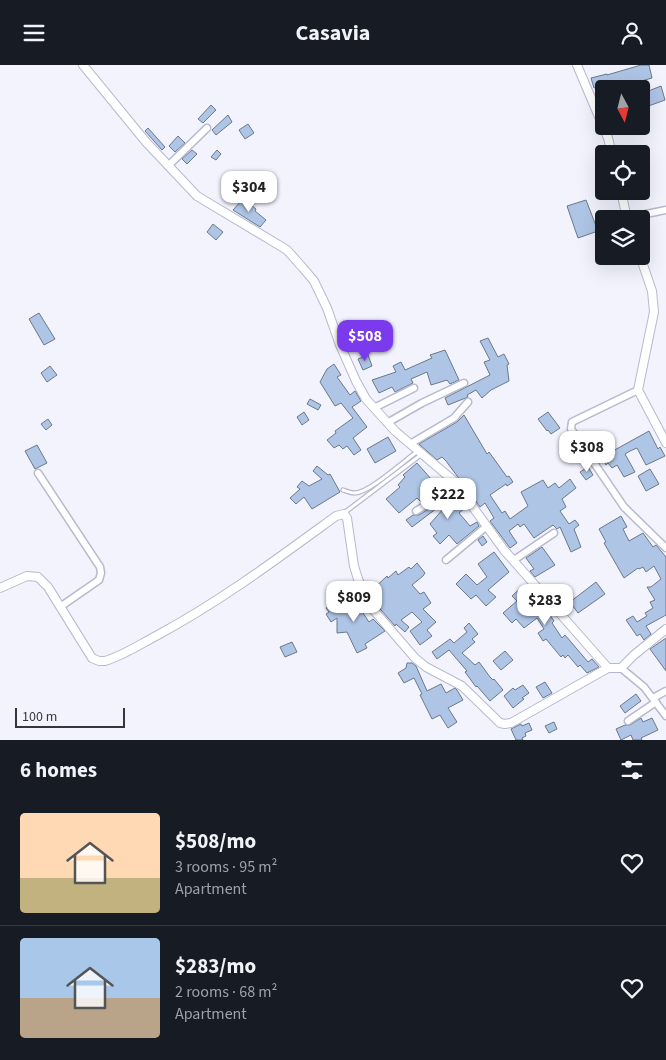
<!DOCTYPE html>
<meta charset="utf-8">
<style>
body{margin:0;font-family:"Source Sans 3",sans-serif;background:#20242c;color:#f1f3f6;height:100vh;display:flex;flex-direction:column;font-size:19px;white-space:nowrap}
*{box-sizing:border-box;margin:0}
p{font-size:16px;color:#9ea1a6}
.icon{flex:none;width:28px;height:28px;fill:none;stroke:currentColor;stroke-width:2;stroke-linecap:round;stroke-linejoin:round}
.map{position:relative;height:675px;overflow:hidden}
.sheet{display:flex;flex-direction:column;background:#171b24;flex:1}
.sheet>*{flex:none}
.needle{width:32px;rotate:173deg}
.buttons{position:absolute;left:595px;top:15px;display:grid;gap:10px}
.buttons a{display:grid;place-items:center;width:55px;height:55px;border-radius:5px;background:#171b24;box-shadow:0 5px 20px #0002;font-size:25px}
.scale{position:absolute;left:15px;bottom:12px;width:110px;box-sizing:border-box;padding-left:5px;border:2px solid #34353e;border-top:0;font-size:14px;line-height:18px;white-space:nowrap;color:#34353e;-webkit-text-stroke:4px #f2f3fd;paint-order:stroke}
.price{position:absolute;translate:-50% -42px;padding:0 11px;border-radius:10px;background:#fff;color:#222;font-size:16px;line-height:32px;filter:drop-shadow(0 1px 2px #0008)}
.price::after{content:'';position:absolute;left:50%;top:30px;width:15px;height:11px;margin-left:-8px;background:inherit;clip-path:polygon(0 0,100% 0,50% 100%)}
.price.current{background:#7c3aed;color:#fff}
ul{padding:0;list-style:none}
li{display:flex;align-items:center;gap:15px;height:125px;padding:0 20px}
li+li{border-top:1px solid #363941}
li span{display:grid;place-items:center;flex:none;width:140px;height:100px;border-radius:5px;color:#555}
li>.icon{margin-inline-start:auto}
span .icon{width:60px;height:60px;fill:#fffc;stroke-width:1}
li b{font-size:21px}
h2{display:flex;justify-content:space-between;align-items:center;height:60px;padding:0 20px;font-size:21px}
header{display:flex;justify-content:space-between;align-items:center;height:65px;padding:0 20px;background:#171b24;font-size:22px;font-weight:700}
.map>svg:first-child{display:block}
.building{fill:#afc5e6;stroke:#6b788b}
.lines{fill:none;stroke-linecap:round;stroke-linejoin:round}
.service-casing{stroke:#b7b9d0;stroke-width:5.5}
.minor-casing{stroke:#b7b9d0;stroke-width:9}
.tertiary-casing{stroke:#b7b9d0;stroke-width:10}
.service{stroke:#fff;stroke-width:3}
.minor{stroke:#fff;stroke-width:6}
.tertiary{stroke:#fff;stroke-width:8}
</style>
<header><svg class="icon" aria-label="menu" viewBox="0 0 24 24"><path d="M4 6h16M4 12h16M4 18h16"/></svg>Casavia<svg class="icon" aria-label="person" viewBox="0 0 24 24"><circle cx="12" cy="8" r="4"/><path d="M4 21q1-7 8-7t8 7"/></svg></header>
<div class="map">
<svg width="666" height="675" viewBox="0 0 666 675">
<rect width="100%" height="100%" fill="#f2f3fd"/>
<g class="building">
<polygon points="641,0 649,0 652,13 631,19 632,24 610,24 608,18 594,23 591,13 607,9 607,10"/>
<polygon points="661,21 665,35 643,43 641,29"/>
<polygon points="211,40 216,45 203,58 198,54"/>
<polygon points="228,50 232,57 216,70 212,65"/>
<polygon points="248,59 254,68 245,74 239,65"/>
<polygon points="148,63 165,82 162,85 145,66"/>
<polygon points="178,71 185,78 175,87 169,81"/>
<polygon points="192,85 197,89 187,99 182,94"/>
<polygon points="217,85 221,89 216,95 211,92"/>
<polygon points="243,134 256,144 255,146 266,155 260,162 233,145"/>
<polygon points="586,135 598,166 578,173 567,141"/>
<polygon points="213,159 223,167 216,175 207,167"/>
<polygon points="39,248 55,274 44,280 29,254"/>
<polygon points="488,273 498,292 504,289 509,299 507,300 509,316 491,325 482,333 476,325 467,330 468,332 448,340 445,333 490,310 484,297 490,295 480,276"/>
<polygon points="445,285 459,315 450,319 447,315 431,320 427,307 411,314 413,318 395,327 392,322 379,328 372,315 396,307 393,301 401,297 405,305 432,293 430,290"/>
<polygon points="368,290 372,301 363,305 358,294"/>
<polygon points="334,299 341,310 337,312 350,330 355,326 361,336 352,342 367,362 353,373 361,385 354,390 347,381 343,384 339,380 334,383 327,375 336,368 335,366 353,353 341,338 335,341 320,317 327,304"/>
<polygon points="50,301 57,310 47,317 41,308"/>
<polygon points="310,334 321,340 318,345 307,339"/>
<polygon points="304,347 309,355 302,360 297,352"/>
<polygon points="548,347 560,363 551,369 548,365 547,366 538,354"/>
<polygon points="464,350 487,389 489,387 507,412 509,411 513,417 507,421 506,419 490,430 502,448 505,446 510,454 528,441 521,427 543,415 548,423 555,418 559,423 570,414 576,423 562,434 566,442 560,446 569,459 575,455 579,460 574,464 581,482 571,487 560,462 557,464 553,460 534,473 524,459 520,462 518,459 509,466 517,478 510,483 490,456 494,453 485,438 480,442 446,396 442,392 437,395 419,379 457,357"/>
<polygon points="48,354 52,360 46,365 41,359"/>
<polygon points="649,366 658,384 660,382 665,391 646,400 637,383 630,386 625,389 635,407 624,412 617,400 612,403 608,398 606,400 602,392"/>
<polygon points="388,372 396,386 375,398 367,384"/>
<polygon points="37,380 47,398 35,404 25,386"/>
<polygon points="417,398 439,423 421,437 417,433 399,448 386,434 400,422 398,420 405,412 403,410"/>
<polygon points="317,401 328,410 330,409 340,427 312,444 304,432 296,439 290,433 300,424 297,422 302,416 309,421 322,414 313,406"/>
<polygon points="588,402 593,410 586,415 580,407"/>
<polygon points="650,404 659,419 646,426 638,411"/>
<polygon points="452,425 466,442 459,448 470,461 477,457 479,461 457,479 449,470 440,479 433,471 437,468 430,459 444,443 441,440 412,462 406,455 413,450 419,450 432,442"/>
<polygon points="621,451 627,462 623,464 629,476 643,468 653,482 656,480 666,492 666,550 646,561 651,569 644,575 640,569 637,571 626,555 633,551 637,557 647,551 645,548 653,543 650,537 655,535 647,522 651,522 661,514 654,501 646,507 643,502 639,504 638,503 624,513 604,478 606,477 599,464"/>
<polygon points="483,471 487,477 482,481 478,475"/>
<polygon points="542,482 555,500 535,512 530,506 534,504 526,493"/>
<polygon points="494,487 509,507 488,525 496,532 486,541 476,530 471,534 456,519 466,509 477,520 487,512 478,499"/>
<polygon points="417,498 425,508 423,511 412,520 420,529 424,527 431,538 423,544 436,557 427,565 432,571 420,580 410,566 422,557 412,547 401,555 409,562 405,567 396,559 395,561 375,538 370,527 387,511 388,513 396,506 398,510 409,502 411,504"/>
<polygon points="596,517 605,529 578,548 570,537"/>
<polygon points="523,521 527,525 530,523 546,542 545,543 554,556 552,558 562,573 565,570 588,597 592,594 599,602 587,608 580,600 578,602 568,590 565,593 563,590 561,592 546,574 543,576 538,568 544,564 537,553 524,563 516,554 512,558 503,548 517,536 512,531"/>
<polygon points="344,531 350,540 355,536 369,557 373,554 385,566 365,579 367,583 357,588 347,567 337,568 337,553 331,557 326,549 329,547 326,543"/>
<polygon points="469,558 478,569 472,574 475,577 462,588 475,600 479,597 490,612 493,615 494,614 503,625 490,636 477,621 476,622 465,607 467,606 449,585 437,594 432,587 450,574 454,578 467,567 464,563"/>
<polygon points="666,573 666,606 650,584"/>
<polygon points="292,577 297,587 285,592 280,582"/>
<polygon points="505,586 513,595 501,605 493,596"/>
<polygon points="407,598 412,598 416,601 427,626 441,619 446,628 455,623 457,625 463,635 448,643 457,657 448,663 440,650 432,654 420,630 422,629 414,613 404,618 398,608 406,603"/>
<polygon points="545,617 552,628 543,633 536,622"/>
<polygon points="523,620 529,628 522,633 524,634 513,643 504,631 513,623 515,625"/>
<polygon points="636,629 641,636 625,648 620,641"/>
<polygon points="641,653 643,657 652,653 658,665 641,673 642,675 633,675 631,670 621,675 616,664 625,660 630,660"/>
<polygon points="554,657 557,664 549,668 545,661"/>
<polygon points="529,658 532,665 525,668 526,671 522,673 523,675 516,675 511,664 521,659 522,661"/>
</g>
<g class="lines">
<defs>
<g id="service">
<path d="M343,425C346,426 351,428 354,428C368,429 405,395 418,386"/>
<polyline points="344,448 422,389"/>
</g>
<g id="minor">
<polyline points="640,24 646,22"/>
<polyline points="594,39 604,36"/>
<polyline points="168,101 207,63"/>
<polyline points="627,153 666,145"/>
<polyline points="638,325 572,357 571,364 624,442 666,483"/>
<polyline points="374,343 414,323"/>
<polyline points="387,358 422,338 464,318"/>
<polyline points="410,379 454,353 468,337"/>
<polyline points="38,408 100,502 101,508 99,515 60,542"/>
<polyline points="416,446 429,438 454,416"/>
<polyline points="446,495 487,461"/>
<polyline points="514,495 554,468"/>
<polyline points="621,603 644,622 666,651"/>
<polyline points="653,633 666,626"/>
<polyline points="628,656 656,637"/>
</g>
<g id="tertiary">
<polyline points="83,0 146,77 197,131 287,185 303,203 314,216 327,243 340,280 356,316 366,334 395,366 454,416 504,485 608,603 621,603 634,590 666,564"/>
<polyline points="577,0 608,73 612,89"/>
<polyline points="621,126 627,154"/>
<polyline points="640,191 652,226 654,247 638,325 666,378"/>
<path d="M0,523L27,511L38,512L48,522L92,593L99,596H105C122,591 139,580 156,571C221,536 277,494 336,451L344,449L347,453L354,501L358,514L370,541L415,593L426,602L462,621L500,658L505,659L511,658L608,603"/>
</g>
</defs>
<use href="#service" class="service-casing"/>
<use href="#minor" class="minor-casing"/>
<use href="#tertiary" class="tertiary-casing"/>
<use href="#service" class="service"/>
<use href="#minor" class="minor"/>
<use href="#tertiary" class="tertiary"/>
</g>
</svg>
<div class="buttons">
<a><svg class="needle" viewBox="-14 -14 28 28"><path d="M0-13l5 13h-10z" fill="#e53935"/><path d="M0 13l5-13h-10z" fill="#9ea1a6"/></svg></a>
<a><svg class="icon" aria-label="locate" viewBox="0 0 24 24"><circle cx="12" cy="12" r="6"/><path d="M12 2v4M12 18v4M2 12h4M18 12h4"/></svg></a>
<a><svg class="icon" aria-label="layers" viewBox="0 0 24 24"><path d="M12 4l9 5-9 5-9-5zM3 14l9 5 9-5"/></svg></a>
</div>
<div class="scale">100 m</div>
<b class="price" style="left:249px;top:148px">$304</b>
<b class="price current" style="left:365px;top:297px">$508</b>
<b class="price" style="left:587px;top:408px">$308</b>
<b class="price" style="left:448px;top:455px">$222</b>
<b class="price" style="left:354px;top:558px">$809</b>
<b class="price" style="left:545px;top:561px">$283</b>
</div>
<section class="sheet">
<h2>6 homes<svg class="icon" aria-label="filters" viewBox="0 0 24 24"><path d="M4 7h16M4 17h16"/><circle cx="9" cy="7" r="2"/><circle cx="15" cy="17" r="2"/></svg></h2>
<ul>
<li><span style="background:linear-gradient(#ffd9b3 65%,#c2b280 0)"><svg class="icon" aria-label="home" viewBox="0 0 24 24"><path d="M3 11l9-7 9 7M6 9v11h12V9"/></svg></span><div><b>$508/mo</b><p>3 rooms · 95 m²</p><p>Apartment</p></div><svg class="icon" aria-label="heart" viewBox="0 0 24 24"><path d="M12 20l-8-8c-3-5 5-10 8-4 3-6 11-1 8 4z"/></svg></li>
<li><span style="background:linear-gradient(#a9c7e8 60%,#b9a48a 0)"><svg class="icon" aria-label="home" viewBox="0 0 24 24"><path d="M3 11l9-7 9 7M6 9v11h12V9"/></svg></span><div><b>$283/mo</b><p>2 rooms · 68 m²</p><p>Apartment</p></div><svg class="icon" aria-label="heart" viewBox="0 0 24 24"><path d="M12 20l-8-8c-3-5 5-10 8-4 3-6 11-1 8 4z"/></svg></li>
</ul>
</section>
